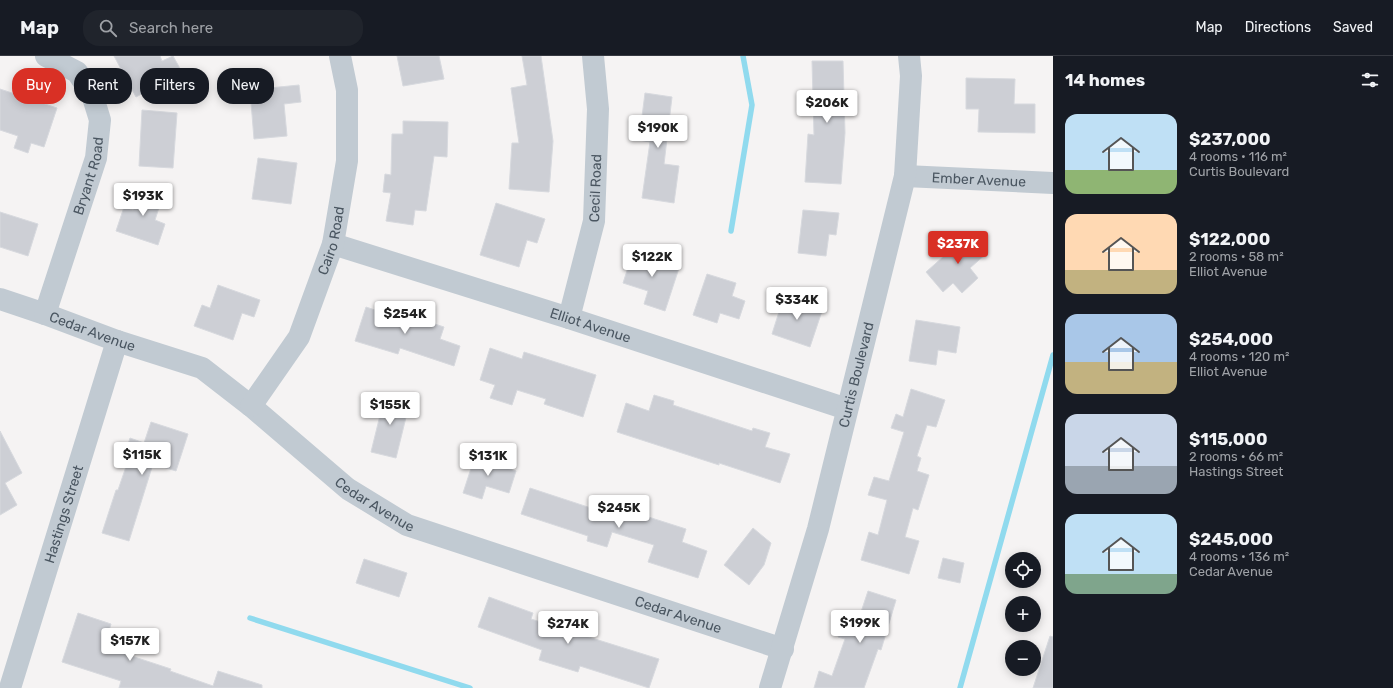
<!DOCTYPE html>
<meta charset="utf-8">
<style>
body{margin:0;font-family:Rubik,sans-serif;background:#20242c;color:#f1f3f6;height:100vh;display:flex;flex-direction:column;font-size:15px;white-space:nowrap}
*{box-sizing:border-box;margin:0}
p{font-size:13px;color:#9ea1a6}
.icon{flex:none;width:22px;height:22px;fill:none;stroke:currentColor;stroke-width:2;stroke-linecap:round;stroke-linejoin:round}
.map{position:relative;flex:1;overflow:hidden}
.sheet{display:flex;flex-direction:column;background:#171b24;width:340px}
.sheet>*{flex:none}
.banner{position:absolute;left:12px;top:12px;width:380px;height:36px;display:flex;gap:8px}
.controls{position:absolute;left:1005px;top:496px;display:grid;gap:8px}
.controls a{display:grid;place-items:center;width:36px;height:36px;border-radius:50%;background:#171b24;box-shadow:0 2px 10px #0003;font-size:20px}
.price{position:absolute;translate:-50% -34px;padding:0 9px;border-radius:4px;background:#fff;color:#222;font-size:13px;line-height:26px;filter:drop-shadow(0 1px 2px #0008)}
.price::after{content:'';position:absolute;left:50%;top:24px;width:12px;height:9px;margin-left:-6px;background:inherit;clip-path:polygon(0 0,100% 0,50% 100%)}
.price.current{background:#d93025;color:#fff}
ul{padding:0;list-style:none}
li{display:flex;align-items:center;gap:12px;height:100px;padding:0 12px}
li span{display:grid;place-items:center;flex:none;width:112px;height:80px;border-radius:12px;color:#555}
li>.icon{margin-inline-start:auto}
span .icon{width:48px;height:48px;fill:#fffc;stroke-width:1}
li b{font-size:17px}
h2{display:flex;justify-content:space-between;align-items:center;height:48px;padding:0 12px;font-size:17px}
.pill{padding:0 14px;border-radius:16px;background:#171b24;box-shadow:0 2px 10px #0003;font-size:14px;line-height:36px}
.pill.current{background:#d93025;color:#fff}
header{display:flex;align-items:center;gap:24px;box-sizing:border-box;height:56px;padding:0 20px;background:#171b24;border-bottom:1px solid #363941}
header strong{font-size:19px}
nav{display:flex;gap:22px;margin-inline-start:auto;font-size:14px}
.search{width:280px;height:36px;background:#20242c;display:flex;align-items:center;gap:10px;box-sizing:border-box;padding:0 14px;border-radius:16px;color:#9ea1a6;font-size:15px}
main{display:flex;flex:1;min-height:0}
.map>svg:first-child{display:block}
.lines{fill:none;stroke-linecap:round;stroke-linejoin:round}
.stream{stroke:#90daee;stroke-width:5.5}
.building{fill:#cdcfd5;stroke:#d7d9de}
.minor{stroke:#c1cad2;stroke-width:22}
.labels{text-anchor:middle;stroke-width:3;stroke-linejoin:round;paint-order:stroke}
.street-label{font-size:14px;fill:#4a5661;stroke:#fff}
</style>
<header>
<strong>Map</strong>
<div class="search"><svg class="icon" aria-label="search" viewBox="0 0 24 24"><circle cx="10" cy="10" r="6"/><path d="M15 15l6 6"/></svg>Search here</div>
<nav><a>Map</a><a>Directions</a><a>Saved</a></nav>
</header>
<main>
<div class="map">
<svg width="1053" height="632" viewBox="0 0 1053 632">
<rect width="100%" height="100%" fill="#f5f3f3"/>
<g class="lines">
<g class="stream">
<polyline points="731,175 752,49 743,0"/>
<polyline points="250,562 470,632"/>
<polyline points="960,632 1053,299"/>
</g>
</g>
<g class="building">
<polygon points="114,0 160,0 162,5 173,0 182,16 136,41"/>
<polygon points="397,0 439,0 444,23 403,30"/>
<polygon points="522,0 541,0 553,85 549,136 509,133 512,87 519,87 511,32 527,29"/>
<polygon points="812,5 843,5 845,77 841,128 805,126 808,78 814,79"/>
<polygon points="966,22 1015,23 1014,48 1035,48 1035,77 978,76 979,53 966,53"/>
<polygon points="299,29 301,46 284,48 287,80 254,83 250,34"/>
<polygon points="0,33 57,52 44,91 31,87 28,97 14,92 18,80 0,74"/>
<polygon points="645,37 672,41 664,108 679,110 674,147 642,142 650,86 639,84"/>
<polygon points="142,54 177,57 173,112 139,110"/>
<polygon points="403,65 448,66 447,101 434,100 426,155 415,154 413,169 386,165 391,137 383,136 385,118 391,119 392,78 403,78"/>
<polygon points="258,102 297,107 291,148 252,143"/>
<polygon points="141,129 164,136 155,164 165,168 158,189 116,175 124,151 133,154"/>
<polygon points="496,147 545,163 537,187 527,184 519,211 480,199"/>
<polygon points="803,154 839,157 836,179 829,178 826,200 798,197"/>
<polygon points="0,156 38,168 28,200 0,191"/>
<polygon points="970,177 987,197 970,212 978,222 962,237 953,227 943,236 926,216"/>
<polygon points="634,193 680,209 665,255 644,248 648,235 623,227"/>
<polygon points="707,218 736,227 732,240 745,245 739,263 720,257 717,267 693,259"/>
<polygon points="218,229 260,244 254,261 242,257 233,284 194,270 202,249 210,252"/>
<polygon points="784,240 823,252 810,291 772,278"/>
<polygon points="390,249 412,255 410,260 444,271 440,283 460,290 454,310 400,292 398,298 355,285 366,251 387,258"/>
<polygon points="916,264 960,271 956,297 938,294 936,309 909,305"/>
<polygon points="490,292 522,303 524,296 596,319 583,361 544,348 546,343 517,334 512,349 490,342 495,329 480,324"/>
<polygon points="911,333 945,344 936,371 927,369 917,400 921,402 917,415 929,419 918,454 913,452 905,481 919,485 909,518 861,504 869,476 878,479 887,444 868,439 874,421 889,425 904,376 891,372 896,358 903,361"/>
<polygon points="385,339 410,345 396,402 371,396"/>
<polygon points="654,339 674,345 673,349 752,375 753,372 770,377 765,391 790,398 780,427 719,407 719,409 617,376 626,347 649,355"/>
<polygon points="151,366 188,378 176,415 153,408 129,485 102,477 116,434 118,434 129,402 124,401 130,382 144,387"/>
<polygon points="0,375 22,417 5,427 17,449 0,459"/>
<polygon points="476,397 504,406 503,411 516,415 509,437 486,430 482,443 463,437"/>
<polygon points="530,432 597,454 600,443 639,456 639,458 686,473 682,486 707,495 698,522 648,506 654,489 612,476 607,491 587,485 588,480 521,458"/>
<polygon points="753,472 771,487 764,509 749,529 724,509"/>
<polygon points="943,502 964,507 960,527 938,522"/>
<polygon points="364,503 407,517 399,541 356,527"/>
<polygon points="868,535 896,544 881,594 878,593 864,632 814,632 819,615 832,620 845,583 838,581 845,561 858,565"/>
<polygon points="489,541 533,557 531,563 659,603 649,632 580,610 578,616 539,604 542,594 478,571"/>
<polygon points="78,557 111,568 104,591 171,613 170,615 213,630 218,615 262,629 262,632 119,632 121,625 62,606"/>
<polygon points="1050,580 1053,581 1053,632 1033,632"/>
</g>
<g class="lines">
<g class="minor">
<path id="s1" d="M905,120L1053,127"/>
<path id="s2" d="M333,188L569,262L847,353"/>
<path id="s3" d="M0,243L45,258L117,285L202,312L251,350L348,433L407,469L783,593"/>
<path id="s4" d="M45,258L96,102L100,64L92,38L77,16L46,0"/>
<path id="s5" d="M569,262L594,165L598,53L593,0"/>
<path id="s6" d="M251,350L299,281L333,188L347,105V34L340,0"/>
<path id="s7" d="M10,632L117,285"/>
<path id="s8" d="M770,632L818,473L905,120L911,20L909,0"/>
</g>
</g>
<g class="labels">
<g class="street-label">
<text dy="5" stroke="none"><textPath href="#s4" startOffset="145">Bryant Road</textPath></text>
<text dy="5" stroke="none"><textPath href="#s1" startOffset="74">Ember Avenue</textPath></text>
<text dy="5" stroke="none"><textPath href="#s5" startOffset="133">Cecil Road</textPath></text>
<text dy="5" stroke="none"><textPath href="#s6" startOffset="186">Cairo Road</textPath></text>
<text dy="5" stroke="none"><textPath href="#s2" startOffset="270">Elliot Avenue</textPath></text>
<text dy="5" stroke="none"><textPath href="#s3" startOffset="98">Cedar Avenue</textPath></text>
<text dy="5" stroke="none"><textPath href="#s8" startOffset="325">Curtis Boulevard</textPath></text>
<text dy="5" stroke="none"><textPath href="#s3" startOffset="434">Cedar Avenue</textPath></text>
<text dy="5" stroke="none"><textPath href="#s7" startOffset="182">Hastings Street</textPath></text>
<text dy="5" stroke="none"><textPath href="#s3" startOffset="758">Cedar Avenue</textPath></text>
</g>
</g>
</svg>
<div class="controls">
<a><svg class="icon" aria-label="locate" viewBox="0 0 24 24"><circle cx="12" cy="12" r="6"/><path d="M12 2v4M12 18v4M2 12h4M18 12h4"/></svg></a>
<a>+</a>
<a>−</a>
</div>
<b class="price" style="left:827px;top:68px">$206K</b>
<b class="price" style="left:658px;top:93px">$190K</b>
<b class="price" style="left:143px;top:161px">$193K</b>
<b class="price current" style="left:958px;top:209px">$237K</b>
<b class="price" style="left:652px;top:222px">$122K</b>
<b class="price" style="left:797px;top:265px">$334K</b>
<b class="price" style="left:405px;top:279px">$254K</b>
<b class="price" style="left:390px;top:370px">$155K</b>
<b class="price" style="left:142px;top:420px">$115K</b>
<b class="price" style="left:488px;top:421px">$131K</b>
<b class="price" style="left:619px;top:473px">$245K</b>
<b class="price" style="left:860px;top:588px">$199K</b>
<b class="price" style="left:568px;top:589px">$274K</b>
<b class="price" style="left:130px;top:606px">$157K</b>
<div class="banner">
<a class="pill current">Buy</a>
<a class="pill">Rent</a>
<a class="pill">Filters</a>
<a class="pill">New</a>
</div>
</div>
<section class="sheet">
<h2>14 homes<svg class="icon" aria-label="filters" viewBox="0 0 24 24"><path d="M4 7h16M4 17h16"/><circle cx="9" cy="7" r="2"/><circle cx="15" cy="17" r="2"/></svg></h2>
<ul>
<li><span style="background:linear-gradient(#bfe0f5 70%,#8fb573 0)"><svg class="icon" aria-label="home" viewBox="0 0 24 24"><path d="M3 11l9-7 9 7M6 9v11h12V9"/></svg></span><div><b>$237,000</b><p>4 rooms · 116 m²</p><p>Curtis Boulevard</p></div></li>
<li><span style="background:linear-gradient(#ffd9b3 70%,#c2b280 0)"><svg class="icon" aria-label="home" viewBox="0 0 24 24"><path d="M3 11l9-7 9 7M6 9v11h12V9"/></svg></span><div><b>$122,000</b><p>2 rooms · 58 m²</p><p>Elliot Avenue</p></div></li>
<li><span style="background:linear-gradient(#a9c7e8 60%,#c2b280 0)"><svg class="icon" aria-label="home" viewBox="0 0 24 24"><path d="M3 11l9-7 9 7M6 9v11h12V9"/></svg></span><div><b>$254,000</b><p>4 rooms · 120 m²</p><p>Elliot Avenue</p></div></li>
<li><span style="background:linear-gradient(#c9d6e8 65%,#9aa5b1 0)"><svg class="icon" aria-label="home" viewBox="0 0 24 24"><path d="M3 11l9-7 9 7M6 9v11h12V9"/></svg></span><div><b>$115,000</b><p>2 rooms · 66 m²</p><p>Hastings Street</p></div></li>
<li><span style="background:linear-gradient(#bfe0f5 75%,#7fa58c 0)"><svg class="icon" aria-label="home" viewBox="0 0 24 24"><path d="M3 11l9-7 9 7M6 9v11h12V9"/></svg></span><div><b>$245,000</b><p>4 rooms · 136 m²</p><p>Cedar Avenue</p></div></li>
</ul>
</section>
</main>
